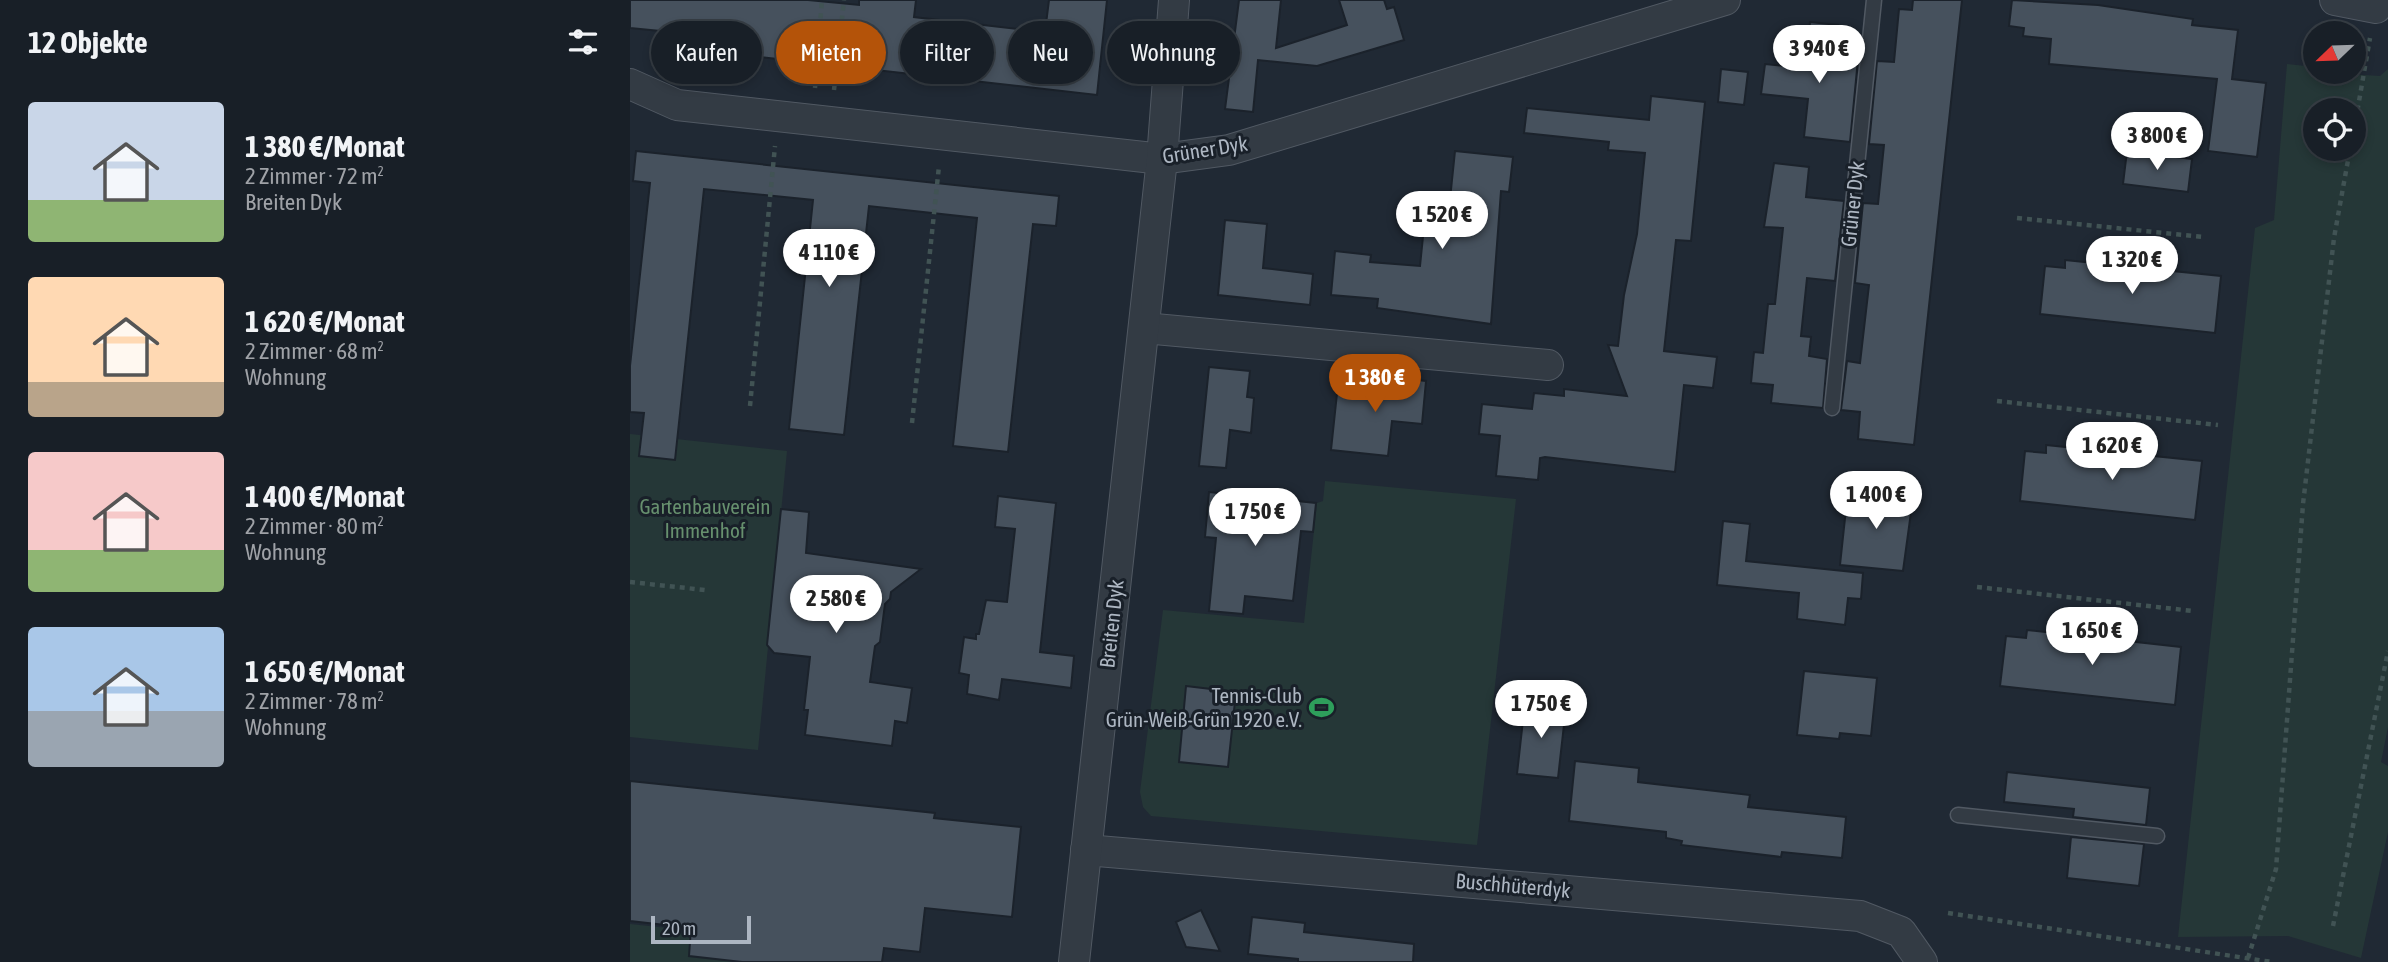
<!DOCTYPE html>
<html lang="de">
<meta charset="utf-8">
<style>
body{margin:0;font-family:"Asap Condensed",sans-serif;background:#252c33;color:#f1f3f6;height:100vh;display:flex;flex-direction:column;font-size:26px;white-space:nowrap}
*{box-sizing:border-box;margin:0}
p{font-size:23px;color:#9fa2a7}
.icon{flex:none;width:38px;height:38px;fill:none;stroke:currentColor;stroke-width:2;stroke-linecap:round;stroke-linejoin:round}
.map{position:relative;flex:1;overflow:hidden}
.drawer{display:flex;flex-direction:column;background:#181f27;width:630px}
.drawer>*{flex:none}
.top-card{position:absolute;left:21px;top:21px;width:665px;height:63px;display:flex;gap:14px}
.needle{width:46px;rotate:247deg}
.tools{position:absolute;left:1673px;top:21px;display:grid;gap:14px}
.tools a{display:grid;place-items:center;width:63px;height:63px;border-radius:50%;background:#181f27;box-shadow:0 4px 10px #0003,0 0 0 2px #363d44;font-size:35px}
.scale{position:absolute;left:21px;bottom:18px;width:100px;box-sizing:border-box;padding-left:7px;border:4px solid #adb6c2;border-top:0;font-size:19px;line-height:24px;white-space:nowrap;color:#adb6c2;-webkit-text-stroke:5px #192029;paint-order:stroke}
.price{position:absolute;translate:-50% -60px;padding:0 16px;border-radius:24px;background:#fff;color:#222;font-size:23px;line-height:46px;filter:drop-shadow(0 2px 4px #0008)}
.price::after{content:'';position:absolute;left:50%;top:42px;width:21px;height:16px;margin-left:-10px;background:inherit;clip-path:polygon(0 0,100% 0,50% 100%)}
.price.selected{background:#b45309;color:#fff}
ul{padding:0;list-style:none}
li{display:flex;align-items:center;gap:21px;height:175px;padding:0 28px}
li span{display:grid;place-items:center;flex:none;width:196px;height:140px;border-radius:7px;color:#555}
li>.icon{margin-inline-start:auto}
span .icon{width:84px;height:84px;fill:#fffc;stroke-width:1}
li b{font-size:30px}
h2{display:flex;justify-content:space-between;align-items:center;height:84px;padding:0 28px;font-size:30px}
.tag{padding:0 24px;border-radius:32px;background:#181f27;box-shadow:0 4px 10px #0003,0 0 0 2px #363d44;font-size:24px;line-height:63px}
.tag.selected{background:#b45309;color:#fff}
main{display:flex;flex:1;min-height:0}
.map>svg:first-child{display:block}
.green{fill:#253737;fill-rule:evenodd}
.building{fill:#46515d;stroke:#1b222b;stroke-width:2}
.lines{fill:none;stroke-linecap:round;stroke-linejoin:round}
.service-casing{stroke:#515963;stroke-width:17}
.minor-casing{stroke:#515963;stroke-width:32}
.path{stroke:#415354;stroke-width:4.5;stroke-dasharray:5 5;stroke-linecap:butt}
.service{stroke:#333b44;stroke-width:14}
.minor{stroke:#333b44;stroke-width:30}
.labels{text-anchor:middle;stroke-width:6;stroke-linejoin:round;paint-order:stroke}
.street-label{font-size:21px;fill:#adb6c2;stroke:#192029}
.park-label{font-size:21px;fill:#67906e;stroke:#192029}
.poi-label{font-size:21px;fill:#adb6c2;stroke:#192029;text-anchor:end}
</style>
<main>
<section class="drawer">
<h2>12 Objekte<svg class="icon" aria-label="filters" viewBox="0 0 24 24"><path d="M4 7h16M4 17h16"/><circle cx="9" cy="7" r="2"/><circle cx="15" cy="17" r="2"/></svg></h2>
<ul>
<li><span style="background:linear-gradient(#c9d6e8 70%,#8fb573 0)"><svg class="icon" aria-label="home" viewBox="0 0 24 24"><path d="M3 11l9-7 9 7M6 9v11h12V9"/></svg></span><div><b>1 380 €/Monat</b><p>2 Zimmer · 72 m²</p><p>Breiten Dyk</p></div></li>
<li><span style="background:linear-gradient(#ffd9b3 75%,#b9a48a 0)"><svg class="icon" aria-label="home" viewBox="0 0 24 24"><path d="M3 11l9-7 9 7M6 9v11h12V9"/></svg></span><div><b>1 620 €/Monat</b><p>2 Zimmer · 68 m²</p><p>Wohnung</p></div></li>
<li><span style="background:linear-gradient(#f6c9c9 70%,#8fb573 0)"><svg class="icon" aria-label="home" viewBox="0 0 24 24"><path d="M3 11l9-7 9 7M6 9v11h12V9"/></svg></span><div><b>1 400 €/Monat</b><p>2 Zimmer · 80 m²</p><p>Wohnung</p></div></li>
<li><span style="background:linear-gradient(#a9c7e8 60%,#9aa5b1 0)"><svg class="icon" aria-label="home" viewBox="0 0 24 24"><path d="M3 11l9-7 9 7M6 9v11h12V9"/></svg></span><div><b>1 650 €/Monat</b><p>2 Zimmer · 78 m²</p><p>Wohnung</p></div></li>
</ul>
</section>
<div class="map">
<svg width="1758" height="962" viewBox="0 0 1758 962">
<rect width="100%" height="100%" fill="#202934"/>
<g class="green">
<path d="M1657,64L1685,67V72L1750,76L1758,69V727L1751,762L1758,766V832L1731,958L1658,936L1548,937L1625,228L1644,220ZM1685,110H1724V149H1685Z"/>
<polygon points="0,434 157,451 128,750 0,737"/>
<polygon points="695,481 886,499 847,845 521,816 513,807 510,792 533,610 674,623 687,503 693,501"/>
<polygon points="0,924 113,936 111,962 0,962"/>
</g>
<g class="building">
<polygon points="0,0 178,0 229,5 229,0 286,0 284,17 415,32 419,0 477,0 467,95 113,55 114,48 49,41 50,33 0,28"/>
<polygon points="609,0 651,0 646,48 717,25 709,0 754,0 757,9 764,7 774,40 687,66 628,60 623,112 595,109"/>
<polygon points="1283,0 1332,0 1284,445 1228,439 1230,412 1211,410 1217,361 1230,363 1239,285 1225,283 1233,203 1248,204 1254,145 1239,144 1247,61 1264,62 1269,9 1282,10"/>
<polygon points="1382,0 1468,5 1563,19 1562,25 1608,30 1602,79 1636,83 1627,157 1578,151 1587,79 1419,64 1421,39 1393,36 1394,28 1379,26"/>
<polygon points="1180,22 1208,25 1205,57 1228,59 1220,142 1174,137 1178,99 1131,94 1135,64 1175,68"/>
<polygon points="1091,69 1118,72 1114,105 1088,102"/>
<polygon points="1021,96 1075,102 1061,241 1046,240 1034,351 1087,357 1083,388 1054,385 1045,472 915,457 910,458 908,480 866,476 870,436 849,434 852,404 902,409 904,393 934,396 934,389 997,396 978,345 988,346 994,295 1007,234 1015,153 978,150 979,142 894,133 897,108 1019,120"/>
<polygon points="6,151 429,196 426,226 403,224 378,452 323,446 347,218 239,206 214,435 159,429 183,200 74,189 45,460 9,456 14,413 0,412 0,366 20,183 3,181"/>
<polygon points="825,151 883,157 879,192 871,191 861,324 747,308 748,299 701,295 705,251 741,255 740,262 790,266 796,207 819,209"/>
<polygon points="1497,151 1562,159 1558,192 1493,184"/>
<polygon points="1144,163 1179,167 1176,197 1214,201 1205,281 1177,278 1171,336 1181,337 1179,356 1197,359 1193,408 1141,403 1143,385 1121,383 1124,352 1133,353 1138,304 1145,304 1153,228 1134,227"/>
<polygon points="595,220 637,224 633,268 683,274 680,305 588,295"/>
<polygon points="1435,260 1591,276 1585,333 1410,314 1415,266 1435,268"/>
<polygon points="579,367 620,371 617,397 624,398 621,433 600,430 596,468 569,466"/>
<polygon points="754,376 796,381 792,424 762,421 758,456 701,450 708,384 752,389"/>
<polygon points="1416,445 1572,461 1565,520 1390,501 1395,451 1416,453"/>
<polygon points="1218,490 1280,497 1282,505 1273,571 1210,565"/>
<polygon points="579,492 686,503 683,532 671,531 663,601 615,596 613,614 579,611 586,538 575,537"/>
<polygon points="368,496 426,503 410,652 444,656 441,688 372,679 369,700 337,694 339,675 329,673 334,637 346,639 346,634 349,634 356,600 377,602 385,529 365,527"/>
<polygon points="151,509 179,512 176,553 291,569 261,592 260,599 255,604 250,642 245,646 240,682 282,688 277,723 265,721 262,746 175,735 178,710 174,710 180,657 144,653 137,645"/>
<polygon points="1093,521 1120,524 1116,561 1233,573 1231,599 1218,598 1215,625 1167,619 1169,593 1087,585"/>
<polygon points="1397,630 1551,647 1545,705 1370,686 1376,636 1396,638"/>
<polygon points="1174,671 1247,678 1241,736 1210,733 1209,739 1167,735"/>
<polygon points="556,686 606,692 598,767 549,762"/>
<polygon points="895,702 936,707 928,778 887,774"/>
<polygon points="945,761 1009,768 1008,782 1120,795 1118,807 1216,817 1212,858 1152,852 1151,857 1051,845 1052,841 1036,838 1036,832 939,821"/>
<polygon points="1377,772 1520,788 1516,825 1443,817 1444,809 1374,802"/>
<polygon points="0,781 305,813 304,818 391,827 382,917 295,908 290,952 254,948 252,962 112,962 59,956 61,928 0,921"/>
<polygon points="1441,837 1514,844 1509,886 1437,878"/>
<polygon points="571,910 590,951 556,947 546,922"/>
<polygon points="622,917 675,923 674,932 784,944 783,962 668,962 668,959 618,954"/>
</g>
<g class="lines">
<defs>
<g id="service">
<polyline points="1202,408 1244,0"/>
<polyline points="1328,815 1527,836"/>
</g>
<g id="minor">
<polyline points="1705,0 1746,8"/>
<polyline points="0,84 47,105 532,159 599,150 1095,0"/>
<polyline points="514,328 918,365"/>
<polyline points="456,850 1230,916 1271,932 1292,962"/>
<polyline points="444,962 532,159 544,0"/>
</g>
</defs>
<use href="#service" class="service-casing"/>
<use href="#minor" class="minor-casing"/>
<g class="path">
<polyline points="185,88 192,0"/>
<polyline points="204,90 214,0"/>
<polyline points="1724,130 1740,38"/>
<polyline points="1387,218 1574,237"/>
<polyline points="1367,401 1588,425"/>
<polyline points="120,406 145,146"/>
<polyline points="282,423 309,166"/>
<polyline points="0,582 75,590"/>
<polyline points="1347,587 1563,611"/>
<polyline points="1318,913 1642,962"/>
<polyline points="1703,926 1758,651"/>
<polyline points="1618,958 1646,869 1673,504 1704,238 1720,149"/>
</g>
<use href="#service" class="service"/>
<use href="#minor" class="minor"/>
</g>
<defs>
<symbol id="stadium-bare" viewBox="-9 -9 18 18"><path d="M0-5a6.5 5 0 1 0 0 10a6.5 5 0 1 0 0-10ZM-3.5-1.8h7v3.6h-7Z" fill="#2e9e5b" stroke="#192029" stroke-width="2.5" paint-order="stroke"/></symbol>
</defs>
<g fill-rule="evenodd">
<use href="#stadium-bare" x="674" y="690" width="35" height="35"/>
</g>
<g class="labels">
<g class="street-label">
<text transform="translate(575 150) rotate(-9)" y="7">Grüner Dyk</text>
<text transform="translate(1223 204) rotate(-84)" y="7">Grüner Dyk</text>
<text transform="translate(482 624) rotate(-84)" y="7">Breiten Dyk</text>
<text transform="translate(883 886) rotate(5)" y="7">Buschhüterdyk</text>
</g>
<g class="park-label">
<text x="75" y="514">Gartenbauverein<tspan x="75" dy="24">Immenhof</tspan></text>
</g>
<g class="poi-label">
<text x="672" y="703">Tennis-Club<tspan x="672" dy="24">Grün-Weiß-Grün 1920 e.V.</tspan></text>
</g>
</g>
</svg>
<div class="tools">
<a><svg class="needle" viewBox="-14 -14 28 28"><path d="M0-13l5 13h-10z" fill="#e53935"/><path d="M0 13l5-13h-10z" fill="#9fa2a7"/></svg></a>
<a><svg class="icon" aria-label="locate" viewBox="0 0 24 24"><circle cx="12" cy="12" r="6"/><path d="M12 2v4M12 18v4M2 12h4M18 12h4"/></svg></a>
</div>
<div class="scale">20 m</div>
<b class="price" style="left:1189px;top:85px">3 940 €</b>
<b class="price" style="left:1527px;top:172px">3 800 €</b>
<b class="price" style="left:812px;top:251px">1 520 €</b>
<b class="price" style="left:199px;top:289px">4 110 €</b>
<b class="price" style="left:1502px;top:296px">1 320 €</b>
<b class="price selected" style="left:745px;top:414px">1 380 €</b>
<b class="price" style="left:1482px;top:482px">1 620 €</b>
<b class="price" style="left:1246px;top:531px">1 400 €</b>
<b class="price" style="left:625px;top:548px">1 750 €</b>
<b class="price" style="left:206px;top:635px">2 580 €</b>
<b class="price" style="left:1462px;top:667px">1 650 €</b>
<b class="price" style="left:911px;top:740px">1 750 €</b>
<div class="top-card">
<a class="tag">Kaufen</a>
<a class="tag selected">Mieten</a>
<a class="tag">Filter</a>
<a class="tag">Neu</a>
<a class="tag">Wohnung</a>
</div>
</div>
</main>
